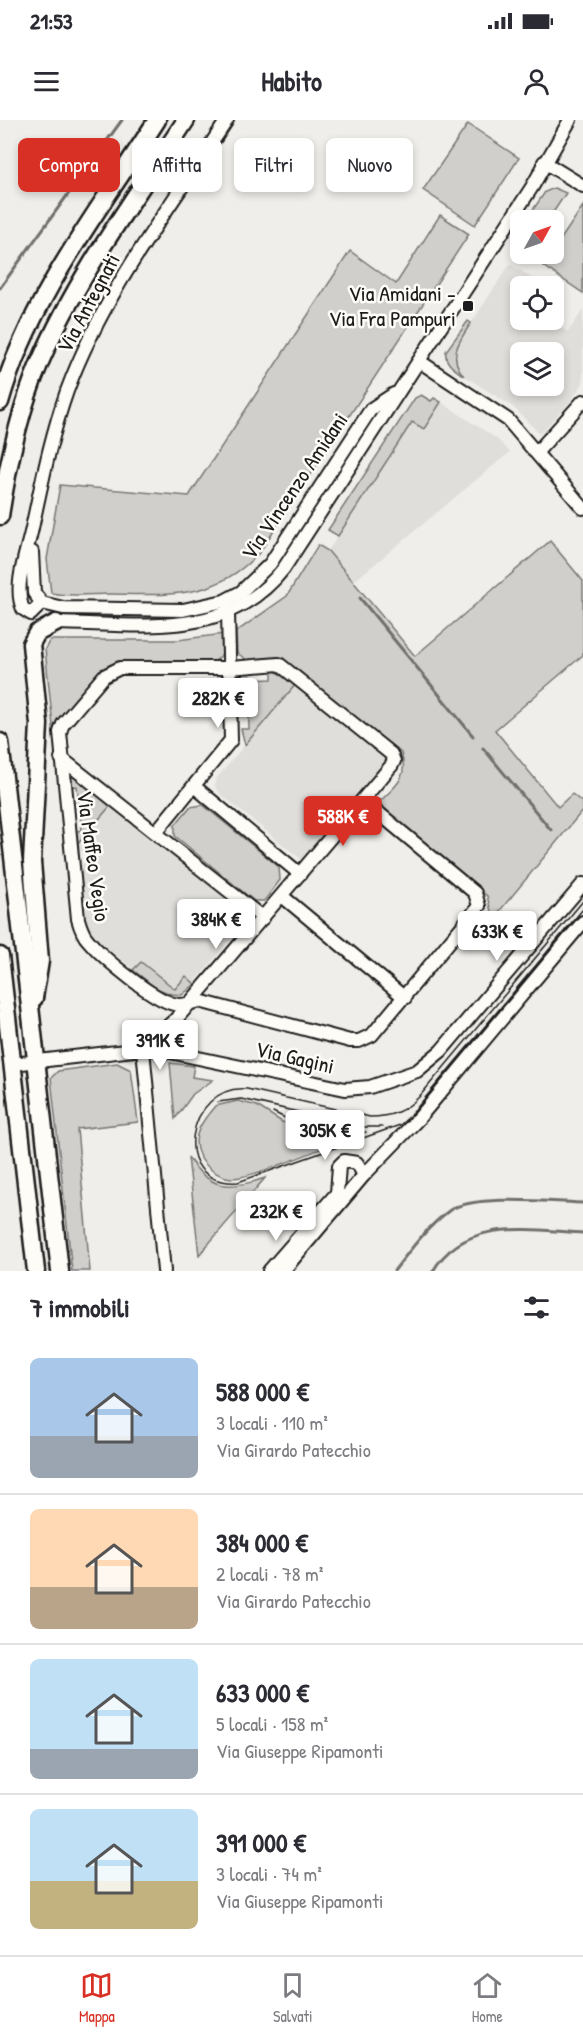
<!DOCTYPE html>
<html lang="it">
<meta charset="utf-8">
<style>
body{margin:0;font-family:"Patrick Hand",sans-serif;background:#f2f2f3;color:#2b2b33;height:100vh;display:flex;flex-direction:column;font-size:22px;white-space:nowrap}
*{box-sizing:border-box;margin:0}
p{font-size:20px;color:#7c7c81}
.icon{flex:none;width:33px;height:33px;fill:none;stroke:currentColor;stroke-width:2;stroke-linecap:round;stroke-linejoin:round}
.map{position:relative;height:1151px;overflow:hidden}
.panel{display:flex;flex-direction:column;background:#fff;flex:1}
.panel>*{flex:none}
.top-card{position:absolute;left:18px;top:18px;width:548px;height:54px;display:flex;gap:12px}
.needle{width:39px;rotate:50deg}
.tools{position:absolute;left:510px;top:90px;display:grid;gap:12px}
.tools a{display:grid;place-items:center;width:54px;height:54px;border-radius:9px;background:#fff;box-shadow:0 3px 9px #0003;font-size:30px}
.price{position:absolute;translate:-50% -51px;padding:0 14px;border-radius:6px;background:#fff;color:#222;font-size:20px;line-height:39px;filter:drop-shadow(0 2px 3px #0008)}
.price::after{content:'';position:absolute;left:50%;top:36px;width:18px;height:14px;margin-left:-9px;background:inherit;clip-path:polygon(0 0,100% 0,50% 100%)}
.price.active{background:#d93025;color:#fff}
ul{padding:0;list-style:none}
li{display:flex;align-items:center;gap:18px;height:150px;padding:0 30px}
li+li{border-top:2px solid #e1e1e2}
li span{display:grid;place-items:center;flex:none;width:168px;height:120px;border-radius:9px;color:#555}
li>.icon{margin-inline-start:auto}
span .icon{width:72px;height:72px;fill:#fffc;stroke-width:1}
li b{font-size:26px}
h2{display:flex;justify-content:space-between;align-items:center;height:72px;padding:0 30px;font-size:26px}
.chip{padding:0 21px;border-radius:9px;background:#fff;box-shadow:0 3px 9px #0003;font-size:21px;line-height:54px}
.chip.active{background:#d93025;color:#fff}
.status{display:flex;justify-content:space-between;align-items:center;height:42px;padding:0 30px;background:#fff;direction:ltr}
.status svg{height:16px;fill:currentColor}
header{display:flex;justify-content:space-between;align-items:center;height:78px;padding:0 30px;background:#fff;font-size:27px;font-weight:800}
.menu{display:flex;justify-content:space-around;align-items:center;height:84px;border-top:2px solid #e1e1e2;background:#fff;font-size:16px;color:#7c7c81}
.menu a{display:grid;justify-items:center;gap:3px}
.menu .active{color:#d93025}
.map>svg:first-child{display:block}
.built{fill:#e0deda;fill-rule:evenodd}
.green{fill:#d0cfcc;stroke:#767674;stroke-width:1.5}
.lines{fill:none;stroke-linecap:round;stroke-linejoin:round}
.stream{stroke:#706f6d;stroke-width:3}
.minor-casing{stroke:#1c1c1c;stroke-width:16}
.major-casing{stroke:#1c1c1c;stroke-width:21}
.minor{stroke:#fdfcf7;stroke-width:12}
.major{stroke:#fdfcf7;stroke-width:16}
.tram{stroke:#1c1c1c;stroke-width:1.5}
.poi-dot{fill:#1c1c1c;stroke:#fdfcf7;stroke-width:2}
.labels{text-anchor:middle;stroke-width:5;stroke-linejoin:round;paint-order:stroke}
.poi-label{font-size:22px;fill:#1c1c1c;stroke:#fdfcf7;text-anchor:end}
.street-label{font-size:22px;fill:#1c1c1c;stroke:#fdfcf7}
</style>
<div class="status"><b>21:53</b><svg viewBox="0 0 49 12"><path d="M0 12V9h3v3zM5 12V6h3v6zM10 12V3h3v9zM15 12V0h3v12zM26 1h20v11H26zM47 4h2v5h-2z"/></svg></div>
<header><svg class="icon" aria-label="menu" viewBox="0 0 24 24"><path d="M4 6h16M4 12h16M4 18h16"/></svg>Habito<svg class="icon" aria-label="person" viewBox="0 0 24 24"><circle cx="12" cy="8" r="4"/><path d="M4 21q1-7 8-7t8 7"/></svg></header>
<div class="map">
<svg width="583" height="1151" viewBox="0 0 583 1151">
<rect width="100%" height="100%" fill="#f0eeea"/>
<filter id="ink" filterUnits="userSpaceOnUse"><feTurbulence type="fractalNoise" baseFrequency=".0167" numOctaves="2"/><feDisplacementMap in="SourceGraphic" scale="12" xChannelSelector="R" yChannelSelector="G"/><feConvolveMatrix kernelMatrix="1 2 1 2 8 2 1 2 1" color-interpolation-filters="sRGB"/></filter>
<g filter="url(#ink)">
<g class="built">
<path d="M510,144L545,166H520V200H550L568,212L583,190V263L570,282L540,314L513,287L464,256L455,243L457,225ZM520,232H554V266H520Z"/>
<polygon points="441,282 497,319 510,332 353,462 328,431 412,301 424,309"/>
<polygon points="296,564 385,634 388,642 303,741 220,674 215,667 216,659"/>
<polygon points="111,685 249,798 185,874 171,874 156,868 96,819 85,802 78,749 88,737 76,726"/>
</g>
<g class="green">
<polygon points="468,4 519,38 475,105 423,70"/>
<polygon points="554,68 566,73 548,100 526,100 545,72"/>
<polygon points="583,86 583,173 543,146"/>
<path d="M440,95L469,114L259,433C214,480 171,475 111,474C92,474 70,477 51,473L47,439L60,365L189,376L350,131L396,164Z"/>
<path d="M468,201L471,203C459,221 447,237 464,256C455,249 444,244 446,231Z"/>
<polygon points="421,275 431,281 434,278 441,282 424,309 412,302 338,416 328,410 415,278"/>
<path d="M550,421L583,461V535L495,610L558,687L572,674L583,683V690L493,799L487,776L376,685C393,668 410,659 401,633L287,543L277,537L247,540L237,533L236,512L287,476L318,425L328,431L415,536Z"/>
<polygon points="224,514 223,534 215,541 110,545 60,602 54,616 45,529 50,520 177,520"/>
<polygon points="281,549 296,564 245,625 241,609 249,609 248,563 239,563 240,555 250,551 251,560 272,559 272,550"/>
<polygon points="71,653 111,685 76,726 73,712 82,710 77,666 69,667"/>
<polygon points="203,685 279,747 280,760 264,781 254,781 175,716 175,705 190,687"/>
<polygon points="141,842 175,869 186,856 195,864 182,875 171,874 156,868 133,850"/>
<polygon points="117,943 131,950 138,1002 77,1009 90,1151 72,1151 51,958 58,951"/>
<polygon points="170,943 194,946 192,957 213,960 193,974 175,999"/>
<path d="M238,981L257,986L282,1002L351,1017C325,1026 255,1058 232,1058C218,1057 205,1047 199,1035C190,1016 203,1000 215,986Z"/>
<path d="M188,1037C209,1070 230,1070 265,1058L199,1135Z"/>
</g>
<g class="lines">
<g class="stream">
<polyline points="0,168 122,0"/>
<polyline points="360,478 473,616"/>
<polyline points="483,628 551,710"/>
<path d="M394,1151C410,1130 428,1106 450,1090C475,1074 552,1082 583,1083"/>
<path d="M433,1151C465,1097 529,1110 583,1113"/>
</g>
<defs>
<g id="minor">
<polyline points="544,42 583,66"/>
<polyline points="419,241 508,300 583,388"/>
<polyline points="537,332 583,281"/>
<polyline points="32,432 34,473 42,483"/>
<path d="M42,483L31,494L23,489C13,466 27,432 32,408C42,362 51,316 67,271C103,173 170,87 227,0"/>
<polyline points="42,483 63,488 183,490 224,481 241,472 270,444 371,289 394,274"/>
<path d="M56,503C138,504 227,522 284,448L532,67L570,0"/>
<polyline points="61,638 263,798"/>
<polyline points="195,667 300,754"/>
<polyline points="156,712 231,620 228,493"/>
<polyline points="282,776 405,878"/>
<path d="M143,929L178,897L392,645L394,641L391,634L279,544L230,548H120L104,556L63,604L60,612L78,799C80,806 83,815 88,820C102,837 158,885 180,885C188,885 194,881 203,882L350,921H359L372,915L479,786L475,773L363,680"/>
<polyline points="143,929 164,1151"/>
<polyline points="157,929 168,917 176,901"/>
<polyline points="13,944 151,928 345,969 370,967 417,951 441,931 583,764"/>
<polyline points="269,1151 337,1073 339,1046 344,1041 357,1043 364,1055"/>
<polyline points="283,1151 364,1055 419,998 583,802"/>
</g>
<g id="major">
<path d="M0,282C29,179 100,89 157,0"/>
<path d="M0,396C8,343 19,291 40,242C77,156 135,78 186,0"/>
<polyline points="0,622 60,1151"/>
<polyline points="0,836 36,1151"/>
<polyline points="34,878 40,841 32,742 39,604 31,524 37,513 56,503"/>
</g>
</defs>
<use href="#minor" class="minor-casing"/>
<use href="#major" class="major-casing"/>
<use href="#minor" class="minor"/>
<use href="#major" class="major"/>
<g class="tram">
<path d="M583,781L419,977C405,991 391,997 370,997L247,969C187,963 167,1067 238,1062L400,1005L410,996L583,789"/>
<polyline points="218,982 241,979 364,1007 382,1007"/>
<path d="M273,992C294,1004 342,1016 366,1012"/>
</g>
</g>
</g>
<rect class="poi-dot" x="462" y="180" width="12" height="12" rx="3"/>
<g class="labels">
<g class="poi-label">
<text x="456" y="181">Via Amidani -<tspan x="456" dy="25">Via Fra Pampuri</tspan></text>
</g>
<g class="street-label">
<text transform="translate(88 183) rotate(-62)" y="8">Via Antegnati</text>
<text transform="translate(294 366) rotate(-56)" y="8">Via Vincenzo Amidani</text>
<text transform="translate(94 736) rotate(82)" y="8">Via Maffeo Vegio</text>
<text transform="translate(295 937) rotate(13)" y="8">Via Gagini</text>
</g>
</g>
</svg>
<div class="tools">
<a><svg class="needle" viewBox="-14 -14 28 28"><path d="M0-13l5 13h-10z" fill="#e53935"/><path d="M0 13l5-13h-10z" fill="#7c7c81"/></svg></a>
<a><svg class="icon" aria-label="locate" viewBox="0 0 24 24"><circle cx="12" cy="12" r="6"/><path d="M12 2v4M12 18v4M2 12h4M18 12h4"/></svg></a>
<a><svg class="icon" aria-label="layers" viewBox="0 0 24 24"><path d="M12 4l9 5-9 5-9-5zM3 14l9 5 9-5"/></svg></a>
</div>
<b class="price" style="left:218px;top:609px">282K €</b>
<b class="price active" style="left:343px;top:727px">588K €</b>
<b class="price" style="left:216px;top:830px">384K €</b>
<b class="price" style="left:497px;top:842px">633K €</b>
<b class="price" style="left:160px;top:951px">391K €</b>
<b class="price" style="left:325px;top:1041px">305K €</b>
<b class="price" style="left:276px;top:1122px">232K €</b>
<div class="top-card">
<a class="chip active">Compra</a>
<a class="chip">Affitta</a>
<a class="chip">Filtri</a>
<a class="chip">Nuovo</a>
</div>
</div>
<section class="panel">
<h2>7 immobili<svg class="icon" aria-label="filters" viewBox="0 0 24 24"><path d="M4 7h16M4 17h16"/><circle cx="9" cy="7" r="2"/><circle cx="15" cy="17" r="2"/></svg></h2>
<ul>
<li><span style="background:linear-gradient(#a9c7e8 65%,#9aa5b1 0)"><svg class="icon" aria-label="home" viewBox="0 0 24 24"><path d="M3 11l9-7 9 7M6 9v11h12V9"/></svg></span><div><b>588 000 €</b><p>3 locali · 110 m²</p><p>Via Girardo Patecchio</p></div></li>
<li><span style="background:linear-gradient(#ffd9b3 65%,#b9a48a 0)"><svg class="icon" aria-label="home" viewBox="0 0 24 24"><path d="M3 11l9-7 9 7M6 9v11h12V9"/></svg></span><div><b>384 000 €</b><p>2 locali · 78 m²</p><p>Via Girardo Patecchio</p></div></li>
<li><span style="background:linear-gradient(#bfe0f5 75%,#9aa5b1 0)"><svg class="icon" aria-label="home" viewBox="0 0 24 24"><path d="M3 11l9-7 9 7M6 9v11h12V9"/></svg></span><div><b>633 000 €</b><p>5 locali · 158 m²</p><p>Via Giuseppe Ripamonti</p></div></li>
<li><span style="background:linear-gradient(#bfe0f5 60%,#c2b280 0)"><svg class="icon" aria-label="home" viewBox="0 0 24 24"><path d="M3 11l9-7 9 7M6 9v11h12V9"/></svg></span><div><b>391 000 €</b><p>3 locali · 74 m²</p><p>Via Giuseppe Ripamonti</p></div></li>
</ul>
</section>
<nav class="menu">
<a class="active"><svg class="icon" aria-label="map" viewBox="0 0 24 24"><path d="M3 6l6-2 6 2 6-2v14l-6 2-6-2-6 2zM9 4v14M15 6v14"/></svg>Mappa</a>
<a><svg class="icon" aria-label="saved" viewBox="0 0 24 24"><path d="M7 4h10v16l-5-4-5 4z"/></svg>Salvati</a>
<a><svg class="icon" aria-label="home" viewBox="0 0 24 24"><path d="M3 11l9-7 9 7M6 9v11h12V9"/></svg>Home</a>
</nav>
